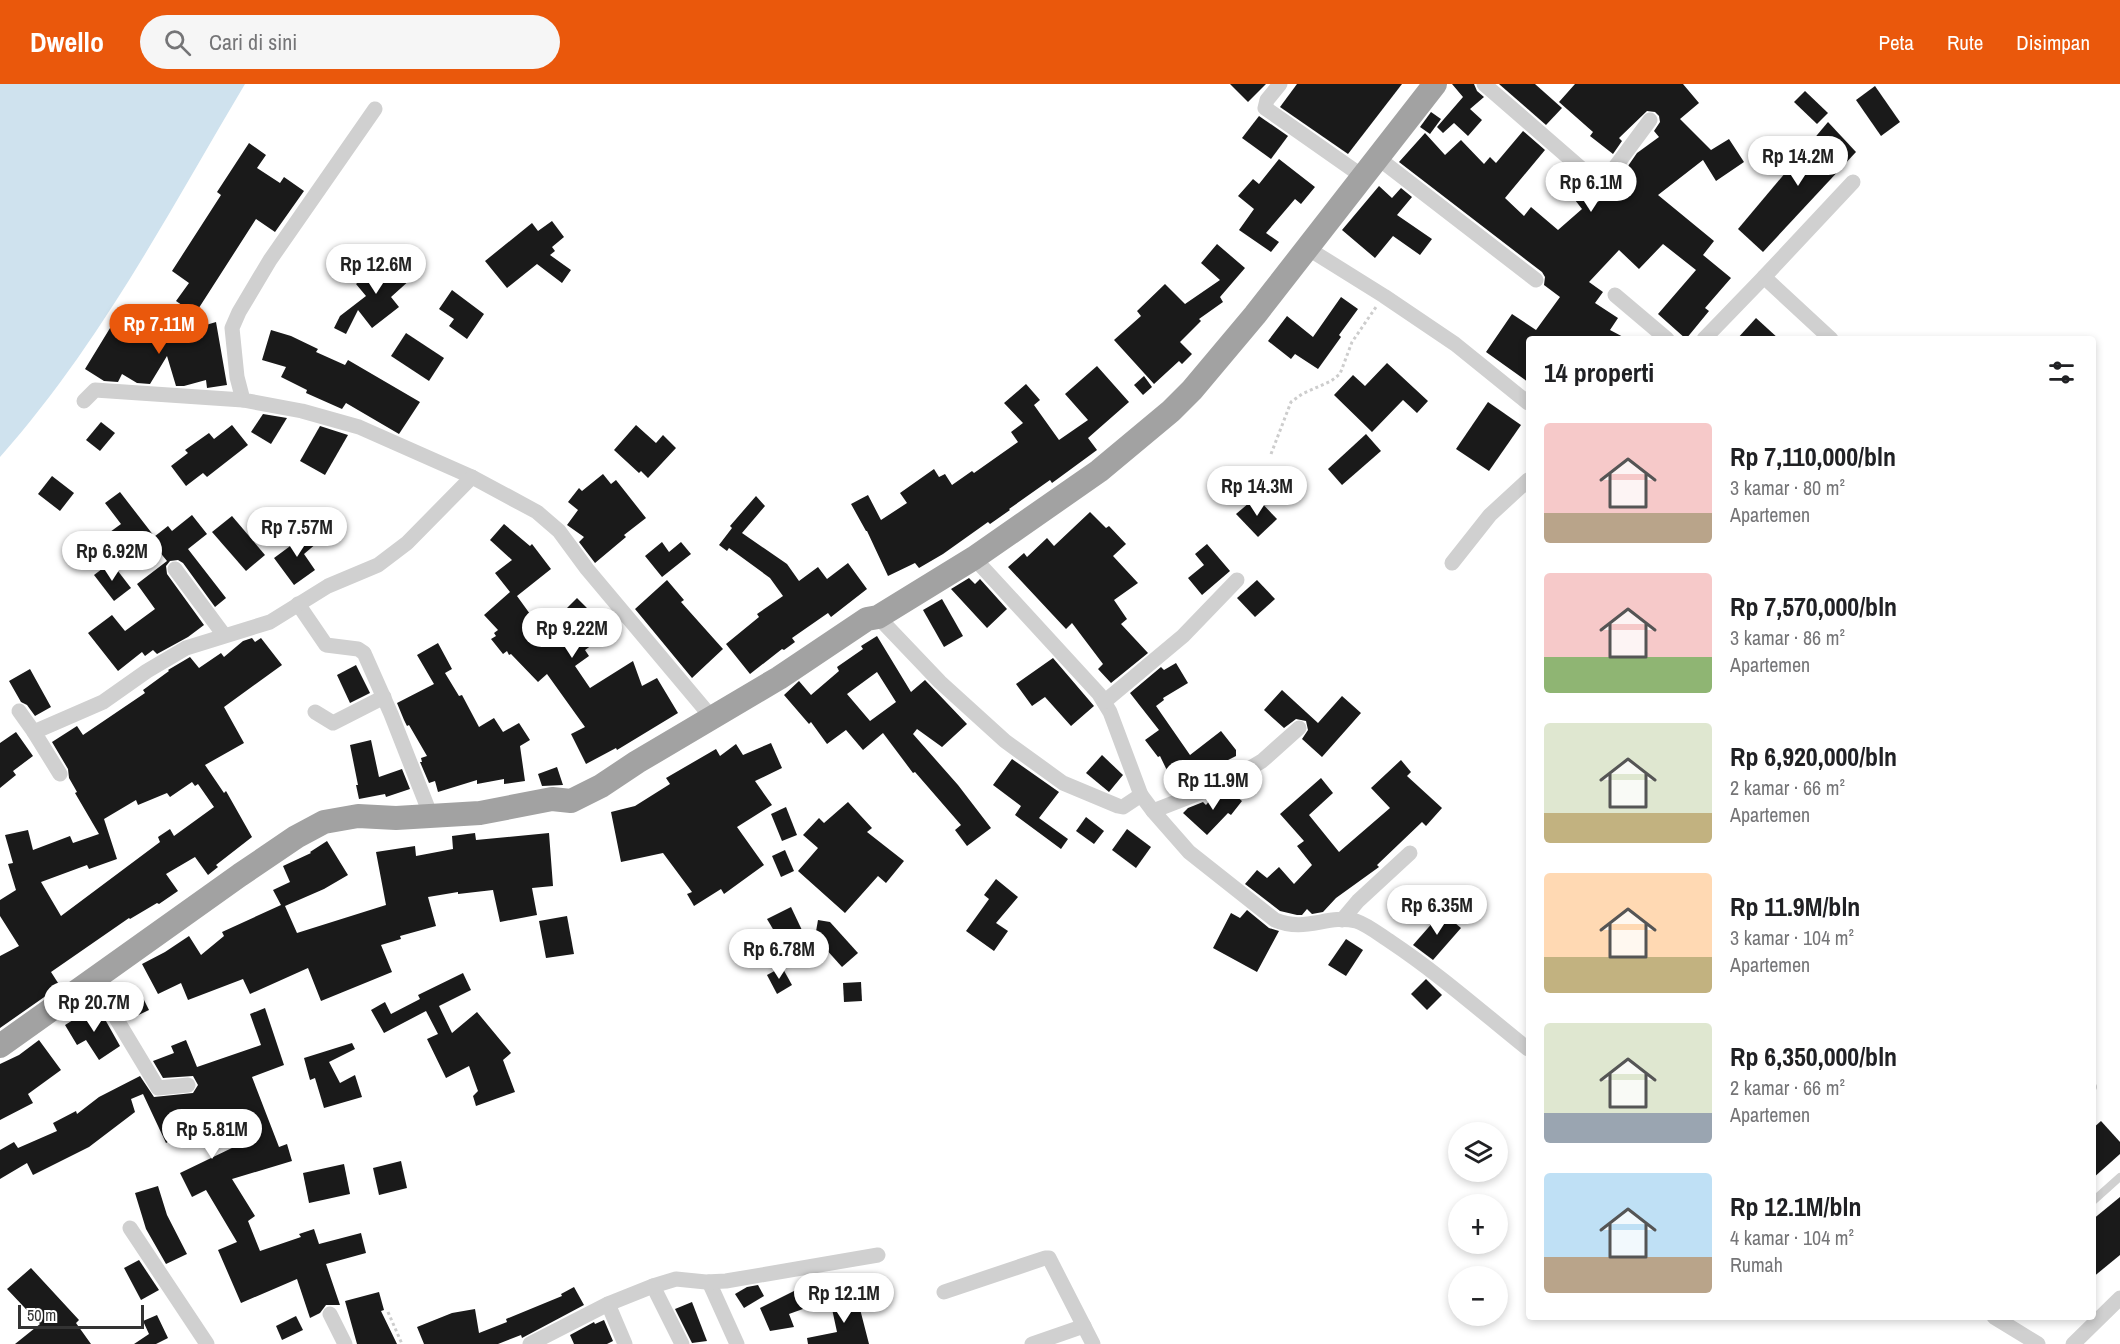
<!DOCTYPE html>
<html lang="id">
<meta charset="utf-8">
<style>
body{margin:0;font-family:"Archivo Narrow",sans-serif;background:#f6f6f6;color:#202124;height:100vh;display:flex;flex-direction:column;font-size:22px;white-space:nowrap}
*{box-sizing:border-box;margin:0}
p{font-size:20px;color:#757577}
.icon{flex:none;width:33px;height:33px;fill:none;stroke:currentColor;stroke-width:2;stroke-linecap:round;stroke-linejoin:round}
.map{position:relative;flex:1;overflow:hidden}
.drawer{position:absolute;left:1526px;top:252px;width:570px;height:984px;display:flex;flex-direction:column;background:#fff;border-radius:6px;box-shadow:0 3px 9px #0003}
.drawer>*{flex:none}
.fabs{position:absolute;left:1448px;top:1038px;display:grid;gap:12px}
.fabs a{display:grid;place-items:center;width:60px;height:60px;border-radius:50%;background:#fff;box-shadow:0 3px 9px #0003;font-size:30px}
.scale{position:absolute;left:18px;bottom:15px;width:126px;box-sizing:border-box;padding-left:6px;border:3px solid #333;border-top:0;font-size:16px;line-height:21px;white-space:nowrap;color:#333;-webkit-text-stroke:4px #fff;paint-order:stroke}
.price{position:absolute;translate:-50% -51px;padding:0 14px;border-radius:21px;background:#fff;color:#222;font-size:20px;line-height:39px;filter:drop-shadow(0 2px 3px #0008)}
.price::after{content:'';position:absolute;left:50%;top:36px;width:18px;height:14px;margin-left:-9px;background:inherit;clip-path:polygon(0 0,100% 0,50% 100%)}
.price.current{background:#ea580c;color:#fff}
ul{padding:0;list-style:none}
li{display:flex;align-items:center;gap:18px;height:150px;padding:0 18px}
li span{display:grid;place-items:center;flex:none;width:168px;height:120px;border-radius:6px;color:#555}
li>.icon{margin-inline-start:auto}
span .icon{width:72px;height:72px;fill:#fffc;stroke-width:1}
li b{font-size:26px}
h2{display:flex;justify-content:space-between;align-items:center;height:72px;padding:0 18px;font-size:26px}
header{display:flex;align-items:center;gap:36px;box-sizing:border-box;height:84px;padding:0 30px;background:#ea580c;color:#fff}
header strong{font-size:28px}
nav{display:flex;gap:33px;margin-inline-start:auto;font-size:21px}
.search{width:420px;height:54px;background:#f6f6f6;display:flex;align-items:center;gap:15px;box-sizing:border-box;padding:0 21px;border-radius:33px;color:#757577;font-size:22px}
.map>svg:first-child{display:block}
.water{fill:#cfe2ee}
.building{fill:#1a1a1a;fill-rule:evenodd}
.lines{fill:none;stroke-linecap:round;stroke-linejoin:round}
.path{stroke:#cdcdcd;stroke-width:3;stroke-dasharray:3 3;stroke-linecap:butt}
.service{stroke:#d0d0d0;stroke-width:8}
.minor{stroke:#d0d0d0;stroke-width:15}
.trunk{stroke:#a2a2a2;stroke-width:24}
</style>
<header>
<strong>Dwello</strong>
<div class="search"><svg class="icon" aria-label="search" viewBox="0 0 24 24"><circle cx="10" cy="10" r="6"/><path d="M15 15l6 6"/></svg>Cari di sini</div>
<nav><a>Peta</a><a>Rute</a><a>Disimpan</a></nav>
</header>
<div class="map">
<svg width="2120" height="1260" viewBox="0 0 2120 1260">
<rect width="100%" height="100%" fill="#fff"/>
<path class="water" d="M0,0H245C168,129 101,259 0,373Z"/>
<g class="building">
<polygon points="1230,0 1266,0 1248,18"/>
<polygon points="1297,0 1402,0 1348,70 1280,23"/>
<polygon points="1452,0 1474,0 1477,7 1484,13 1470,25 1482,36 1468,52 1454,39 1443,49 1437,43 1463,13"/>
<polygon points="1499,0 1535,0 1562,24 1546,41"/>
<polygon points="1575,0 1683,0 1699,19 1680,35 1711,66 1729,55 1744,78 1716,97 1703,76 1658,111 1714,157 1703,171 1731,194 1705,224 1709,227 1686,255 1658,230 1696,186 1663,160 1639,185 1619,166 1589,198 1603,208 1595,219 1618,234 1610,246 1627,255 1528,255 1528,298 1486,268 1512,230 1536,246 1560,213 1544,201 1545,193 1542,188 1399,78 1425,49 1445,71 1461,56 1484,80 1490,73 1496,79 1523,47 1545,66 1505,114 1524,132 1531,123 1558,146 1582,125 1575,116 1587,105 1598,118 1619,95 1637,69 1659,53 1654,47 1660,38 1659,32 1655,28 1647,27 1619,54 1622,57 1613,70 1590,52 1593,48 1559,18"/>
<polygon points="1875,2 1900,38 1881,52 1856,16"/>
<polygon points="1805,7 1828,29 1817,40 1794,18"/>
<polygon points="1431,28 1441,35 1430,50 1420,43"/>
<polygon points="1259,32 1288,52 1271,75 1242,54"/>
<polygon points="1828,38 1856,68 1763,168 1738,145"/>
<polygon points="249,59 266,71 257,84 280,99 284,93 304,107 275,148 256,135 195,230 176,217 189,199 172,187 221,111 217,108"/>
<polygon points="1279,75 1315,103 1301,120 1295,115 1266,149 1279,158 1271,168 1239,146 1254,125 1238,112 1253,95 1259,100"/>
<polygon points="1379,102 1392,114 1401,104 1412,113 1397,131 1432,155 1420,171 1393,152 1375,174 1342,146"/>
<polygon points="552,137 564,153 552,163 555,167 550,171 571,186 562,199 537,180 507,204 485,177 532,139 538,147"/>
<polygon points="1217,160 1245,184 1220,213 1223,218 1199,235 1201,237 1180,258 1192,270 1182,280 1179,277 1154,300 1114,256 1141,232 1137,227 1165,200 1185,220 1220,196 1201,179"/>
<polygon points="390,171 411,195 391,213 399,223 372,244 358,226 346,250 334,244 340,232 366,212 356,200"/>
<polygon points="452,206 484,230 467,255 449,242 454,235 439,225"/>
<polygon points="1341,213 1358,225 1339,251 1341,253 1318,285 1295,270 1291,275 1268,257 1287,232 1313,253"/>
<polygon points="118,231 148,248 168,245 169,252 216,238 227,301 207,304 206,296 184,302 176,302 167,272 150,300 137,299 122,290 118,298 104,297 85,285"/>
<polygon points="1756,234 1779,255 1737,255"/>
<polygon points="271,246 291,252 318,265 316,268 345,281 348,276 420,318 399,350 346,319 342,325 306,309 307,306 281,293 286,283 262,276"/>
<polygon points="406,249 444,274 429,297 391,272"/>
<polygon points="1387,279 1428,317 1417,329 1403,316 1372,348 1334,311 1353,291 1365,302"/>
<polygon points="1097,282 1129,318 1088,354 1097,366 1052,399 1050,396 1009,425 1010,426 990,440 988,438 943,470 919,484 915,479 888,492 867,447 866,447 851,420 868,411 881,436 907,419 900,409 934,385 939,393 945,390 952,401 972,387 974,389 1018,358 1011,348 1023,339 1004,319 1026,300 1040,316 1034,321 1059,356 1088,336 1065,310"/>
<polygon points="1144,292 1152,303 1143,311 1134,301"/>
<polygon points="1488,318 1521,341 1489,387 1456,365"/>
<polygon points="263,330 287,334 271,360 251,348"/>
<polygon points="101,338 115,349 100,367 86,356"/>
<polygon points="232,341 248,361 207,393 203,389 186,402 171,382 188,369 185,366 209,349 214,355"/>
<polygon points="636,341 656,359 663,351 676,364 648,394 641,387 639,389 614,366"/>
<polygon points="320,342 348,351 325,391 300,377"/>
<polygon points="1366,350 1381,367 1342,401 1328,385"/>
<polygon points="603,390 611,400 616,396 646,434 624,451 626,453 595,479 579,458 584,453 567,441 578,426 568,418 579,404 582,407"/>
<polygon points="52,392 74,409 60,427 38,410"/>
<polygon points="120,408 154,452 117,479 99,456 121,440 105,419"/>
<polygon points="756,412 765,422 742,449 787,480 799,497 818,483 827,495 848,479 867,505 831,533 828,529 792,554 795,558 784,566 782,565 750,590 726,560 759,533 757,530 783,512 770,494 729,464 727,467 719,461 732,444 730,442"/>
<polygon points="1256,413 1277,435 1258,453 1236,430"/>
<polygon points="1090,428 1106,444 1109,442 1126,460 1113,472 1138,499 1114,516 1127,535 1121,540 1148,569 1111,599 1098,585 1103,580 1072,539 1066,545 1008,483 1024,469 1027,473 1047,454 1054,462"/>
<polygon points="192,431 207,450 188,465 226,514 215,523 183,479 178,476 170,477 166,482 167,490 204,541 188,553 157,570 153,566 145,572 142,568 118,587 88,549 112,531 125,547 155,525 137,500 167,477 150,456 168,442 172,447"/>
<polygon points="232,432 265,471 246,487 212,448"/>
<polygon points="504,440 530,462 532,460 551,485 517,512 543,548 577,514 588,525 585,529 602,554 585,566 589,572 575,582 590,604 633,577 642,602 657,594 678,629 617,666 616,664 586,680 571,650 585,643 547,590 538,598 511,570 509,571 507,567 503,570 491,555 496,552 494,549 498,546 484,531 510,508 495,489 512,476 490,456"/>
<polygon points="305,445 317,459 304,470 315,486 294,501 274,474 297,457 294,454"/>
<polygon points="662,458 669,468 681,458 691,470 662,493 645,472"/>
<polygon points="1207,460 1230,487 1202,511 1188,494 1204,481 1195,470"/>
<polygon points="111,478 131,504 114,517 94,491"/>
<polygon points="969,494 975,500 980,495 1007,525 987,544 951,505"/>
<polygon points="667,496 684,516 681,518 723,565 692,594 635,525"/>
<polygon points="1257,496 1275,515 1255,533 1237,514"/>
<polygon points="942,515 963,552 944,563 923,526"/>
<path d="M877,552L911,608L925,596L967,640L942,663L917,645L913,650L958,701L991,744L967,762L955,746L961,741L915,688L913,689L883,649L863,666L846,646L827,660L811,638L809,640L784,611L799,597L811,611L839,587L837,583L863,565L861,562ZM877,588L896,618L870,637L847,610Z"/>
<path d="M252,554L255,558L261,554L282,581L224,623L244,659L205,681L224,709L226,707L252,753L216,781L218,783L208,791L195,773L166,790L178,807L159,820L157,819L130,835L129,834L51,888L60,902L0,944V872L19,862L0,832V816L16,806L8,780L13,779L5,751L28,746L33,766L70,752L73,759L99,750L75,709L77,708L69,694L68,685L52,658L77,642L83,651L145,609L143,606L169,587L168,586L190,573L199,584L221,569L224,573L243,557ZM192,698L195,702L198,700L214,723L174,752L170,745L158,753L160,758L61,832L41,798L87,781L89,785L117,775L104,735L136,716L138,721L167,709L170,713Z"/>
<polygon points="438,559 452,585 445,589 459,612 462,611 479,643 494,634 503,648 519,639 530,656 520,662 525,697 504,700 504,695 477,700 477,696 438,708 435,697 429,699 420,678 422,678 421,674 427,672 409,641 407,642 404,636 397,619 434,600 417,571"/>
<polygon points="1053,574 1094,622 1071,642 1045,613 1032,622 1016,600"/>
<polygon points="1176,579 1188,599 1163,614 1164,616 1156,622 1190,671 1221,647 1236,666 1236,672 1175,703 1160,672 1158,673 1145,656 1159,646 1130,609 1161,583 1164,586"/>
<polygon points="356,581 370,609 350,619 337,591"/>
<polygon points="30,585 51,623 35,632 27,621 21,618 9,597"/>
<polygon points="1282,606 1318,639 1342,612 1361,629 1322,673 1302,655 1308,646 1306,637 1296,635 1284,644 1264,626"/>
<polygon points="16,648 33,672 13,687 16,691 0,704 0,659"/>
<polygon points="371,656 379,693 402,685 410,705 386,713 385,710 359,715 356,701 358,701 350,661"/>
<polygon points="771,659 782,684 755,697 772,721 737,743 764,781 724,810 721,805 694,822 687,810 692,808 663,769 621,778 611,728 635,722 670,700 666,694 716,665 720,672 736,660 743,671"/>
<polygon points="1102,671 1123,691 1109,708 1086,689"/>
<polygon points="1012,675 1059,708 1039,734 1068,755 1061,765 1015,731 1021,722 993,701"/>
<polygon points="1401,676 1411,688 1407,692 1442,724 1426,742 1422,738 1377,781 1379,783 1336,814 1323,828 1312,830 1307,825 1302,831 1297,831 1280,827 1245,800 1257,786 1267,794 1279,783 1294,800 1312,781 1297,762 1304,757 1280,730 1321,694 1333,709 1309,731 1339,768 1390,724 1371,704"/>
<polygon points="557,683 563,701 542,702 538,690"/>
<polygon points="1230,707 1242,717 1231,731 1228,729 1207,751 1183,729 1188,724 1203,718 1206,721 1211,715"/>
<polygon points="848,718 872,744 867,748 904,777 886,799 878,792 845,829 798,787 818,764 803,751 819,734 824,739"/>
<polygon points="786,723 797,751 782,757 771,730"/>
<polygon points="1086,733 1104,747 1094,760 1076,747"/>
<polygon points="1127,745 1151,763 1136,784 1112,766"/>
<polygon points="475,749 476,756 549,749 553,802 532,804 537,831 500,838 493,806 458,810 458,808 428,813 436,842 400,852 401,855 381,861 392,888 321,917 308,884 250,910 243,895 188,916 181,899 158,910 142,880 165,868 189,852 201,871 224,852 222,848 281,821 273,806 290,798 283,782 311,769 310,768 327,757 348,791 324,805 285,822 297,849 386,821 376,768 415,762 416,772 453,765 452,752"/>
<polygon points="785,766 794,787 781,793 772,772"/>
<polygon points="996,795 1018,813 996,839 1008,847 994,867 966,847 989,815 984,811"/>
<polygon points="791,823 809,861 790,874 767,835"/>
<polygon points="1247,826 1269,844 1279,847 1257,888 1213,864 1231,829 1240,834"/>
<polygon points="1442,828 1461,844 1433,876 1413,861"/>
<polygon points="567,832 574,870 546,874 539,837"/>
<polygon points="818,836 830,838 858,869 842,883 815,853"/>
<polygon points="1346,855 1363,866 1346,892 1328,881"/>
<polygon points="782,883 792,901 777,910 767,891"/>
<polygon points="463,889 471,906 439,922 452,949 477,928 511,969 503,976 515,1008 476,1022 473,1012 478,1007 469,982 446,994 427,955 438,950 426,927 384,949 371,926 385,918 391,930 420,915 418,911"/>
<polygon points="1426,895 1442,911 1427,926 1411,910"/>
<polygon points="861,898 862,917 844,918 843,899"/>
<polygon points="142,912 149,926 128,936 120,922"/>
<polygon points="94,923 99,931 102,930 120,962 99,976 86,956 77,961 65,941"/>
<polygon points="265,924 284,981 252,993 279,1063 287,1060 292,1077 232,1095 255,1132 248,1137 260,1167 301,1153 299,1150 314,1145 319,1160 361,1149 366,1169 326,1180 340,1221 326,1221 320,1229 310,1234 297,1195 241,1219 218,1166 237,1158 206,1106 192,1113 180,1089 236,1062 227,1038 178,1059 175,1054 166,1059 143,1010 131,1015 135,1028 89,1063 33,1091 27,1079 0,1095 0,1066 14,1058 18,1064 57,1047 53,1039 76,1027 77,1030 99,1013 140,992 154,1013 193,1009 198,1001 193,992 163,994 153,977 174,969 171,962 186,956 197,983 261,961 250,930"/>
<polygon points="39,956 61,986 28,1010 33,1019 0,1036 0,980 19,971"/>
<polygon points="352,959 355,965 329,978 340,999 355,991 362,1013 324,1024 315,994 310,996 304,974"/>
<polygon points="2101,1037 2120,1058 2120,1070 2092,1095 2092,1045"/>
<polygon points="401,1077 407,1104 379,1111 373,1084"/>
<polygon points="344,1080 350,1110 309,1119 303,1089"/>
<polygon points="158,1102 167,1131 187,1170 166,1180 146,1145 135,1109"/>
<polygon points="2120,1113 2120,1171 2092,1194 2092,1136"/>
<polygon points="139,1176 159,1206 141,1216 124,1184"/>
<polygon points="31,1184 79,1236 76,1239 91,1260 15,1260 40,1240 7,1205"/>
<polygon points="821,1194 828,1216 789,1230 794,1243 770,1247 760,1224 796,1206 795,1203"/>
<polygon points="758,1201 764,1212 744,1224 735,1210 747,1203"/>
<polygon points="574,1203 584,1221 522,1254 521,1251 498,1260 424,1260 417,1243 452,1229 475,1225 479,1249 507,1238 506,1235 562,1212 561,1210"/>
<polygon points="844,1206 851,1227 860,1225 869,1260 808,1260 807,1254 837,1248 829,1211"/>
<polygon points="379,1208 384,1226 381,1227 397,1260 357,1260 345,1217"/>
<polygon points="692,1218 707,1257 692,1259 675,1225"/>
<polygon points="157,1231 168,1254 156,1260 134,1260 149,1250 143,1237"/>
<polygon points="296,1232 303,1246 282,1256 276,1242"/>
<polygon points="604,1236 613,1257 607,1260 574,1260 570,1251 594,1238 595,1240"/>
</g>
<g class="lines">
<g class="path">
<polyline points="1271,370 1291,318 1302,310 1331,297 1340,290 1352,258 1376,223"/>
<polyline points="388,1228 402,1260"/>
</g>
<g class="service">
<polyline points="2092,1003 2093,1003"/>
<polyline points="2092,1118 2120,1093"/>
</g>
<g class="minor">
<polyline points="1280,0 1267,16 1265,24 1362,92"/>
<polyline points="1484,0 1599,100 1604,98 1650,36"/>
<polyline points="375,25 270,176 239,228 232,244 237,293 243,316 302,327 359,343 472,393 537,428 559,447 587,485 713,635"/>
<polyline points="1378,74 1536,196"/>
<polyline points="1307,164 1384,212 1455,260 1528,319"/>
<polyline points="1764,193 1853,98"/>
<polyline points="1615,211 1667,255"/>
<polyline points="1704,255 1764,193 1831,255"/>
<polyline points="84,317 95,306 243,316"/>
<path d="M974,474L1099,610L1110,628L1141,711L1153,727L1189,768L1275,836C1306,849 1327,830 1356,837C1368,841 1380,851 1391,858C1439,890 1483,929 1528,965"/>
<polyline points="1452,479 1490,431 1528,396"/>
<polyline points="175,485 224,551"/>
<polyline points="298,520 326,561 358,565 364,569 391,630 431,732"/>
<polyline points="878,533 940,598 1005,657 1063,699 1118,722 1123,723 1141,711"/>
<polyline points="1104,618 1183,552 1237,496"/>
<polyline points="19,627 34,648"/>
<polyline points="315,628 333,639 384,613"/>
<polyline points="60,690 34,648 103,618 147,587 186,564 270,538 328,502 378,481 407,459 472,393"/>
<polyline points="1153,727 1225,699 1262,677 1299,644"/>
<polyline points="1342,836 1358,817 1410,769"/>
<polyline points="93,896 158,1004 188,1001"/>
<polyline points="130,1144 207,1260"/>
<polyline points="709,1198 737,1260"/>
<polyline points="653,1202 682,1260"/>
<polyline points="944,1208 1045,1174 1049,1174 1093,1260"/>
<polyline points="608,1220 625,1260"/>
<polyline points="330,1230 345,1260"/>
<polyline points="1994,1233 2038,1260"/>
<polyline points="530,1260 608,1220 653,1202 676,1195 706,1198 726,1197 878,1171"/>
<polyline points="1032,1260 1084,1242"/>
<polyline points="2073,1260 2120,1214"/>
</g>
<polyline class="trunk" points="0,962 240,791 296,753 324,738 358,732 396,734 480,729 552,715 571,717 601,702 637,678 779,594 867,535 878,533 974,474 1099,387 1171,327 1192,306 1255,231 1435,0"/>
</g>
</svg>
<div class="fabs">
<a><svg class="icon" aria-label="layers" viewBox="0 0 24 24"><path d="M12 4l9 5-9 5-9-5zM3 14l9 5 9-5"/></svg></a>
<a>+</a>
<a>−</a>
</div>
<div class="scale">50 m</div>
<b class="price" style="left:1798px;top:103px">Rp 14.2M</b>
<b class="price" style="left:1591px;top:129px">Rp 6.1M</b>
<b class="price" style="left:376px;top:211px">Rp 12.6M</b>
<b class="price current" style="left:159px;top:271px">Rp 7.11M</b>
<b class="price" style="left:1257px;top:433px">Rp 14.3M</b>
<b class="price" style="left:297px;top:474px">Rp 7.57M</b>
<b class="price" style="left:112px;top:498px">Rp 6.92M</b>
<b class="price" style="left:572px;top:575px">Rp 9.22M</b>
<b class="price" style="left:1213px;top:727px">Rp 11.9M</b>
<b class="price" style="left:1437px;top:852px">Rp 6.35M</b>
<b class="price" style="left:779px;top:896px">Rp 6.78M</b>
<b class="price" style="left:94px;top:949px">Rp 20.7M</b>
<b class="price" style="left:212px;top:1076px">Rp 5.81M</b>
<b class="price" style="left:844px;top:1240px">Rp 12.1M</b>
<section class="drawer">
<h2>14 properti<svg class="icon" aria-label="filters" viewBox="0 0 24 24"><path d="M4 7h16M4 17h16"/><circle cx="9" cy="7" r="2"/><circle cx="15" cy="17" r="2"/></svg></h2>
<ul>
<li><span style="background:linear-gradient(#f6c9c9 75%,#b9a48a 0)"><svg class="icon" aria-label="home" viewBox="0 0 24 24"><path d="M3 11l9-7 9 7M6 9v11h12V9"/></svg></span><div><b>Rp 7,110,000/bln</b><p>3 kamar · 80 m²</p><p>Apartemen</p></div></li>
<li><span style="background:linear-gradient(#f6c9c9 70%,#8fb573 0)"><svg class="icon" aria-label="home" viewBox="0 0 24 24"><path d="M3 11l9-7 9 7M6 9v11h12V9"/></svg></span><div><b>Rp 7,570,000/bln</b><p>3 kamar · 86 m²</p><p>Apartemen</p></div></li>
<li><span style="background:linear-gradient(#dfe7d0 75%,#c2b280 0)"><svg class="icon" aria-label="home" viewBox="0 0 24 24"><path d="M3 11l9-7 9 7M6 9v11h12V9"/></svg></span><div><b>Rp 6,920,000/bln</b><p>2 kamar · 66 m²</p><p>Apartemen</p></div></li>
<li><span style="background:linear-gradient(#ffd9b3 70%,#c2b280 0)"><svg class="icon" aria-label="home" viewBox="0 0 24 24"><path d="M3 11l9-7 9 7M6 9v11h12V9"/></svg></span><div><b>Rp 11.9M/bln</b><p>3 kamar · 104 m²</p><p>Apartemen</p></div></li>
<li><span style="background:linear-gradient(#dfe7d0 75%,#9aa5b1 0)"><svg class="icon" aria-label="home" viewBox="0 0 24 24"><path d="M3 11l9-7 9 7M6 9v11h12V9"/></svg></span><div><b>Rp 6,350,000/bln</b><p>2 kamar · 66 m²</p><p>Apartemen</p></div></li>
<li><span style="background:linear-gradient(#bfe0f5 70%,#b9a48a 0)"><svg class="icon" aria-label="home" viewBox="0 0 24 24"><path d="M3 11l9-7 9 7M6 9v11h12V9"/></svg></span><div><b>Rp 12.1M/bln</b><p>4 kamar · 104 m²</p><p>Rumah</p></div></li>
</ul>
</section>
</div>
